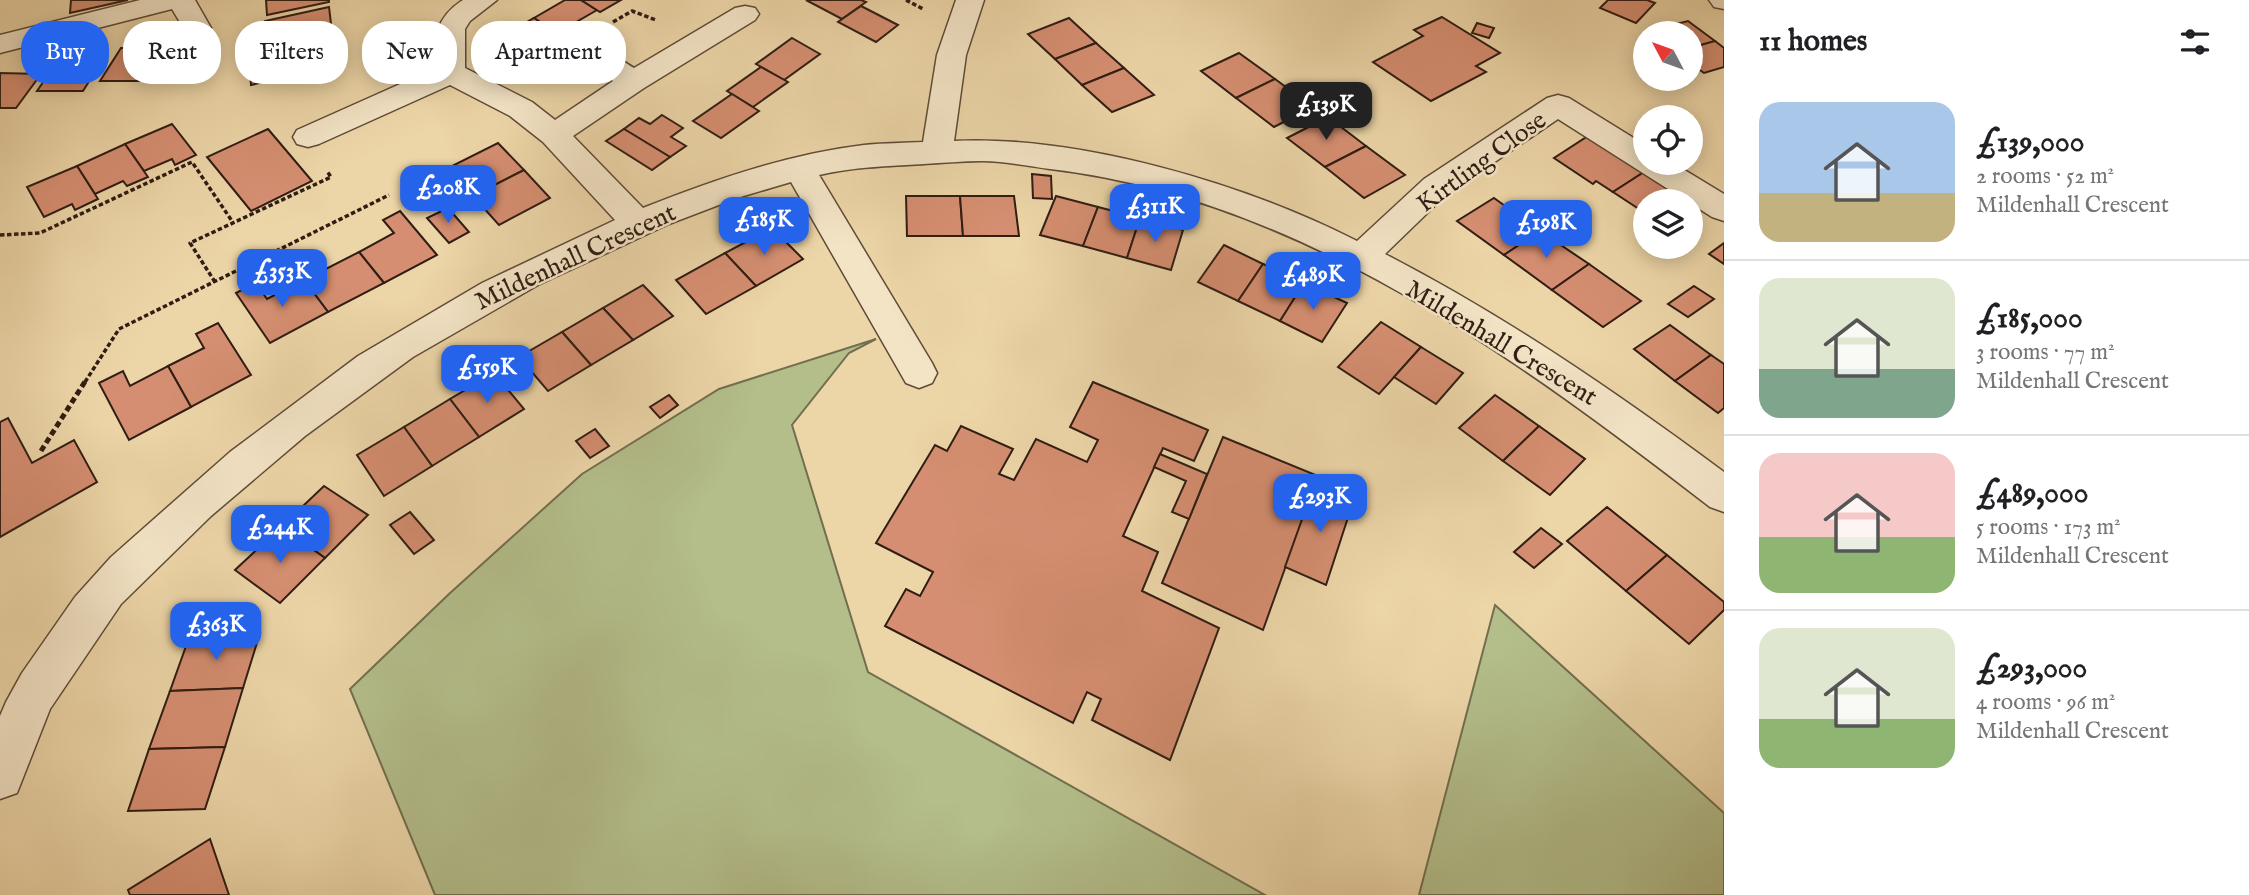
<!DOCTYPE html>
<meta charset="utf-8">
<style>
body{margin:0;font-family:"IM FELL English",serif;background:#f2f2f2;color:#202124;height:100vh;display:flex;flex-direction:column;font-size:26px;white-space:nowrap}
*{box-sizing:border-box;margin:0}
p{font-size:23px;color:#757577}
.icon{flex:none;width:38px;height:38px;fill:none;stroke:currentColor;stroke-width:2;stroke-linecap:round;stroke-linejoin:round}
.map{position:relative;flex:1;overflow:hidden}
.sheet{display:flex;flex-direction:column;background:#fff;width:525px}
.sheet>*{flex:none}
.hud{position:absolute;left:21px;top:21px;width:665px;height:63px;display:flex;gap:14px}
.needle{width:46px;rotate:311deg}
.tools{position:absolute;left:1633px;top:21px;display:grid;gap:14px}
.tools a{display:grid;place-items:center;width:70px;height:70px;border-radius:50%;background:#fff;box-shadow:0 4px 18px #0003;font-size:35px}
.price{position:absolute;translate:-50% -60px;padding:0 16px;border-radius:14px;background:#2563eb;color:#fff;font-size:23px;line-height:46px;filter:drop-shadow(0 2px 4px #0008)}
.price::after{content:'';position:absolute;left:50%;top:42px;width:21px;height:16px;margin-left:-10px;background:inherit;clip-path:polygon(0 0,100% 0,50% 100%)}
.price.current{background:#222;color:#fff}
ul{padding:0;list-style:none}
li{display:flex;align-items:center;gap:21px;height:175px;padding:0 35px}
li+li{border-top:2px solid #e0e0e0}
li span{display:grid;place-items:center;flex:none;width:196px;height:140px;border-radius:21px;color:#555}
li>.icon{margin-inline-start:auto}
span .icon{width:84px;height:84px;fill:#fffc;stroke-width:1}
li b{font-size:30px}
h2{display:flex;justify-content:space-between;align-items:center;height:84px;padding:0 35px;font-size:30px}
.tag{padding:0 24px;border-radius:28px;background:#fff;box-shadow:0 4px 18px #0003;font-size:24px;line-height:63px}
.tag.current{background:#2563eb;color:#fff}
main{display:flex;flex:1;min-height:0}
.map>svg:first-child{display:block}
.green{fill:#b3be8b;stroke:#726e4f;stroke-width:2}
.building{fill:#d58e71;stroke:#301d13;stroke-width:2}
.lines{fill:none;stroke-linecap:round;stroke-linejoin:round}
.minor-casing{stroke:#5f4b38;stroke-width:3}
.path-far1{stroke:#301d13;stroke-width:3.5;stroke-dasharray:4.5 2.5;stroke-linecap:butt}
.path{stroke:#301d13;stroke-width:5;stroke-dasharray:6 3.5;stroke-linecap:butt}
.minor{fill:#f3e4c6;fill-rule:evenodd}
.labels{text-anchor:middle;stroke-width:5;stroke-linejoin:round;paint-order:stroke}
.street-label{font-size:26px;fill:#301d13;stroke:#f3e4c6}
</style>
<main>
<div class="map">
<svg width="1724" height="895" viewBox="0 0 1724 895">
<rect width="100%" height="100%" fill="#ecd5a7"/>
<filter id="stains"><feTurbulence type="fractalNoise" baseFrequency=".00286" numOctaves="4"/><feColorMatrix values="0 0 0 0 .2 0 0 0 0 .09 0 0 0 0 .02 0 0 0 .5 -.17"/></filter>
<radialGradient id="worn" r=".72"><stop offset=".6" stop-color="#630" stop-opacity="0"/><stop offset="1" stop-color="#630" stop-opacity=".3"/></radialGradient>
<g class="green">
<polygon points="876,339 849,353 792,425 868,672 1265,895 435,895 350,689 449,594 582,474 719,389"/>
<polygon points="1495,605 1724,813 1724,895 1419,895"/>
</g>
<g class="building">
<polygon points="71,0 128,0 70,13"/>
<polygon points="266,0 329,0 329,2 267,15"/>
<polygon points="565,0 581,0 597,10 557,33 534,18"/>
<polygon points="581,0 621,0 600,12"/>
<polygon points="806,0 861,0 866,2 842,19"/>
<polygon points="1608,0 1647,0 1655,3 1636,23 1600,8"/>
<polygon points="861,6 898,25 876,42 838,22"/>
<polygon points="329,7 332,32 268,46 265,21"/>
<polygon points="1442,17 1500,53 1476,66 1486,72 1431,101 1373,62 1423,36 1414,30"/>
<polygon points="534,18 557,33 518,57 494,41"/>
<polygon points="1069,18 1096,43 1055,59 1028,34"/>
<polygon points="1688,21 1715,41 1690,48 1690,33 1649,31"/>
<polygon points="1477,23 1494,28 1489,38 1472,33"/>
<polygon points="792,38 820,54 784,80 756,64"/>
<polygon points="317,40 321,69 251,85 249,55"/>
<polygon points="1715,41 1724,48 1724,67 1704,73 1690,63 1690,48"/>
<polygon points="1096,43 1124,68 1082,85 1055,59"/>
<polygon points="121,48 173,48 153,81 100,81"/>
<polygon points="1239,53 1275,79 1236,98 1201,71"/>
<polygon points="106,54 83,91 37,91 62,55"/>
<polygon points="761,67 788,82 753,107 727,91"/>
<polygon points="1124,68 1154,95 1112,112 1082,85"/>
<polygon points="0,73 41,74 16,108 0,108"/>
<polygon points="1275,79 1313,107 1274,127 1236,98"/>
<polygon points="732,94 759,111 721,138 693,121"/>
<polygon points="662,115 683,128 671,137 686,146 670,157 624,129 639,118 650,124"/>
<polygon points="1328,117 1366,146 1325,167 1287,138"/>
<polygon points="172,124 196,155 175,165 172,159 144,171 125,144"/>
<polygon points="268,129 312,181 251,211 207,157"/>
<polygon points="624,129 670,157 652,170 606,141"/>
<polygon points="1588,136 1644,172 1613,192 1596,181 1593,184 1554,158"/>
<polygon points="498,143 524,170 473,196 448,168"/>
<polygon points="125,144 148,177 127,186 123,181 95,194 77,166"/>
<polygon points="1366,146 1405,175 1364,198 1325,167"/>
<polygon points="77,166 98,199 75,210 72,204 44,217 27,187"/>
<polygon points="524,170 550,198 499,225 473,196"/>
<polygon points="1644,172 1690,201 1645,201 1645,213 1613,192"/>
<polygon points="1032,174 1051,176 1052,199 1033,198"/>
<polygon points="906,196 960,196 963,236 907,236"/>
<polygon points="960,196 1014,196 1019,236 963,236"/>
<polygon points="1056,196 1098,207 1083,246 1040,235"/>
<polygon points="1494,198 1540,231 1504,255 1457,221"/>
<polygon points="1098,207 1140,218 1127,258 1083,246"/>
<polygon points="448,208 469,232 449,243 427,218"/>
<polygon points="400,211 437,255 384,283 359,252 394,233 383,220"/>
<polygon points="1140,218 1183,230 1171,270 1127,258"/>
<polygon points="772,228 803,259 756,286 725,253"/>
<polygon points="1540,231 1589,264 1552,290 1504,255"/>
<polygon points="1724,243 1724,264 1709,254"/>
<polygon points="1224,245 1263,264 1238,301 1198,282"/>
<polygon points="359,252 384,283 328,312 294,266 314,256 324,270"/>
<polygon points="725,253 756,286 706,314 676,280"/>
<polygon points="1263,264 1304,283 1280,321 1238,301"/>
<polygon points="1589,264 1641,301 1603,327 1552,290"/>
<polygon points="304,280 328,312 270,343 236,293 256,283 267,299"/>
<polygon points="1304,283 1347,303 1322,342 1280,321"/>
<polygon points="643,285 673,316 633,340 603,308"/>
<polygon points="1694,286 1714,299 1688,317 1668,304"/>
<polygon points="603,308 633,340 591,365 562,332"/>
<polygon points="1381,322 1421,347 1379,394 1338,367"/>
<polygon points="218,323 251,375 191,407 168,366 204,348 196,334"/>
<polygon points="1670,325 1711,355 1675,381 1634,349"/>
<polygon points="562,332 591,365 548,391 519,357"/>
<polygon points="1421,347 1463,373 1436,404 1394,377"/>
<polygon points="1711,355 1724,364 1724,408 1718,413 1675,381"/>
<polygon points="168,366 191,407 129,440 99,383 123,371 130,386"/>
<polygon points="494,373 524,409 479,437 450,399"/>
<polygon points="1093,382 1208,430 1194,461 1163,448 1123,536 1158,552 1142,591 1219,628 1170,760 1092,720 1101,699 1087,692 1073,723 885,626 906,589 920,596 933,572 876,543 935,445 947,451 961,426 1013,449 999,474 1014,480 1036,439 1087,462 1098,440 1070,427"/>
<polygon points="669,395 678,405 660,418 650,407"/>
<polygon points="1495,395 1539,426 1503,461 1459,428"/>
<polygon points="450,399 479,437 432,466 404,427"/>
<polygon points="8,418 32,463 74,440 97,482 0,537 0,422"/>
<polygon points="1539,426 1585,459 1550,495 1503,461"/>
<polygon points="404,427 432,466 384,496 357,455"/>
<polygon points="595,429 609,446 590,458 576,441"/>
<polygon points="1223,437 1318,476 1263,630 1162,583"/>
<polygon points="1160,454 1207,474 1189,519 1172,512 1186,481 1154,467"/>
<polygon points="1315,483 1354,499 1326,585 1285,567"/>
<polygon points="324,486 368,515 325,558 281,527"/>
<polygon points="1607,507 1667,555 1626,591 1567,541"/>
<polygon points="410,512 434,540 414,554 390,525"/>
<polygon points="281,527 325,558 280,603 235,570"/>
<polygon points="1541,528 1562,544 1534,568 1514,552"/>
<polygon points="1667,555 1724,602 1724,610 1689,644 1626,591"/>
<polygon points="260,633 243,688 170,691 190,635"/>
<polygon points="243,688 225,747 149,749 170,691"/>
<polygon points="225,747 205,809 128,811 149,749"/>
<polygon points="210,839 229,895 130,895 128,890"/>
</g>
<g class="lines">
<defs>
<g id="minor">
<polygon points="140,0 195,0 211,28 207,34 197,37 187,34 172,9 0,53 0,35"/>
<path d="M463,0H497L470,21L465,29V68L532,102L555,120L613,81L571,54L567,48L571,42C593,36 615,57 634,68L735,8L745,6L755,8L759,14L755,20L644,88L573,136L643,208C713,180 789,154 864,145C884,143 904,143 923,142L937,55L956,0H984L966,55L954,141C1079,135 1246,184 1357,241L1424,179L1547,98L1558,95L1569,98L1645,145V163H1673L1724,194V221L1712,217L1558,119L1446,195L1385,254C1505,316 1616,392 1724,472V512L1710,507C1517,358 1299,198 1050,169C1028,166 1004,161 982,161C963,161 943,163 924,164C888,166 854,167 819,175L932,363L937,373L932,383L919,388L906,383L791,182L737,198L669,224L538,285L413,357L305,436L211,516L121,604L50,709L17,793L0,799V716L6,702L22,673L75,597L111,557L230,452L358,356L482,283L615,220L543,142L510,116L450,85L319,144L308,147L297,144L293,137L297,130L436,68C433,38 436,17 463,0Z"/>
<polygon points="1709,0 1724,0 1724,9 1714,7"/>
</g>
</defs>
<use href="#minor" class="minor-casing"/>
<g class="path-far1">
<polyline points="906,0 923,9"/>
<polyline points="613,22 632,11 656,20"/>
<polyline points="0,235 40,233 192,162 232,221"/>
<polyline points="215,282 190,243 331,177 327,171"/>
<polyline points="85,382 119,329 389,195"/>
</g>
<polyline class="path" points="41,451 86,380"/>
<use href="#minor" class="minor"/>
</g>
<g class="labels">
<g class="street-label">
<text transform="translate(1481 161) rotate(-36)" y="9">Kirtling Close</text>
<text transform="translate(575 256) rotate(-25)" y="9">Mildenhall Crescent</text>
<text transform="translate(1502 342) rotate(31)" y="9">Mildenhall Crescent</text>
</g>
</g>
<rect width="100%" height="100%" filter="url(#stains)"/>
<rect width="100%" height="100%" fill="url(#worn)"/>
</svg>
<div class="tools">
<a><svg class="needle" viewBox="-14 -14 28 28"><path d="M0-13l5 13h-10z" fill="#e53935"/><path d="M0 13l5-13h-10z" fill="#757577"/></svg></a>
<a><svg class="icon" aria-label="locate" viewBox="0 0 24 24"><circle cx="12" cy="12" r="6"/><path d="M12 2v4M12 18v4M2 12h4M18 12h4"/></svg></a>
<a><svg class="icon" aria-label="layers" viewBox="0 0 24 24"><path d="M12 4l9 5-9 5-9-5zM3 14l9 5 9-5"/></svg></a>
</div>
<b class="price current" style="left:1326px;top:142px">£139K</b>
<b class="price" style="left:448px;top:225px">£208K</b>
<b class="price" style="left:1155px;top:244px">£311K</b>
<b class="price" style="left:764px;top:257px">£185K</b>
<b class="price" style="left:1546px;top:260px">£198K</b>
<b class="price" style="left:282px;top:309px">£353K</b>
<b class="price" style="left:1313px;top:312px">£489K</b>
<b class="price" style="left:487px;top:405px">£159K</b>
<b class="price" style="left:1320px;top:534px">£293K</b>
<b class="price" style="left:280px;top:565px">£244K</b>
<b class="price" style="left:216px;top:662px">£363K</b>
<div class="hud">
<a class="tag current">Buy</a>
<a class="tag">Rent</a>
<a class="tag">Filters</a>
<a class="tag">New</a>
<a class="tag">Apartment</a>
</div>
</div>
<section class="sheet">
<h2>11 homes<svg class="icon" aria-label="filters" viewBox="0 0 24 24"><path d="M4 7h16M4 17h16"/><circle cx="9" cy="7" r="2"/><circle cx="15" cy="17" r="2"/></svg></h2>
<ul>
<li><span style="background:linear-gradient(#a9c7e8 65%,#c2b280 0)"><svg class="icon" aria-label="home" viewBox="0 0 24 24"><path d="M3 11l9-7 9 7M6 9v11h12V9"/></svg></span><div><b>£139,000</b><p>2 rooms · 52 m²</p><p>Mildenhall Crescent</p></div></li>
<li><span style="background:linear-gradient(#dfe7d0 65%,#7fa58c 0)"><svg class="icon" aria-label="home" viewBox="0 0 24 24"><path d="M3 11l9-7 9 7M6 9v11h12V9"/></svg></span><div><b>£185,000</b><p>3 rooms · 77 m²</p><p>Mildenhall Crescent</p></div></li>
<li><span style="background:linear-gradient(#f6c9c9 60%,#8fb573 0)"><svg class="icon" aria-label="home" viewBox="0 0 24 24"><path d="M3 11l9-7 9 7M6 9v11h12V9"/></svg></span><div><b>£489,000</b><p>5 rooms · 173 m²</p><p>Mildenhall Crescent</p></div></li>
<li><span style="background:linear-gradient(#dfe7d0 65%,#8fb573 0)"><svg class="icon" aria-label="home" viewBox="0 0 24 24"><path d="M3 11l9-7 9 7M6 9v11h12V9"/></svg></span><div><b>£293,000</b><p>4 rooms · 96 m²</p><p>Mildenhall Crescent</p></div></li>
</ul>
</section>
</main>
